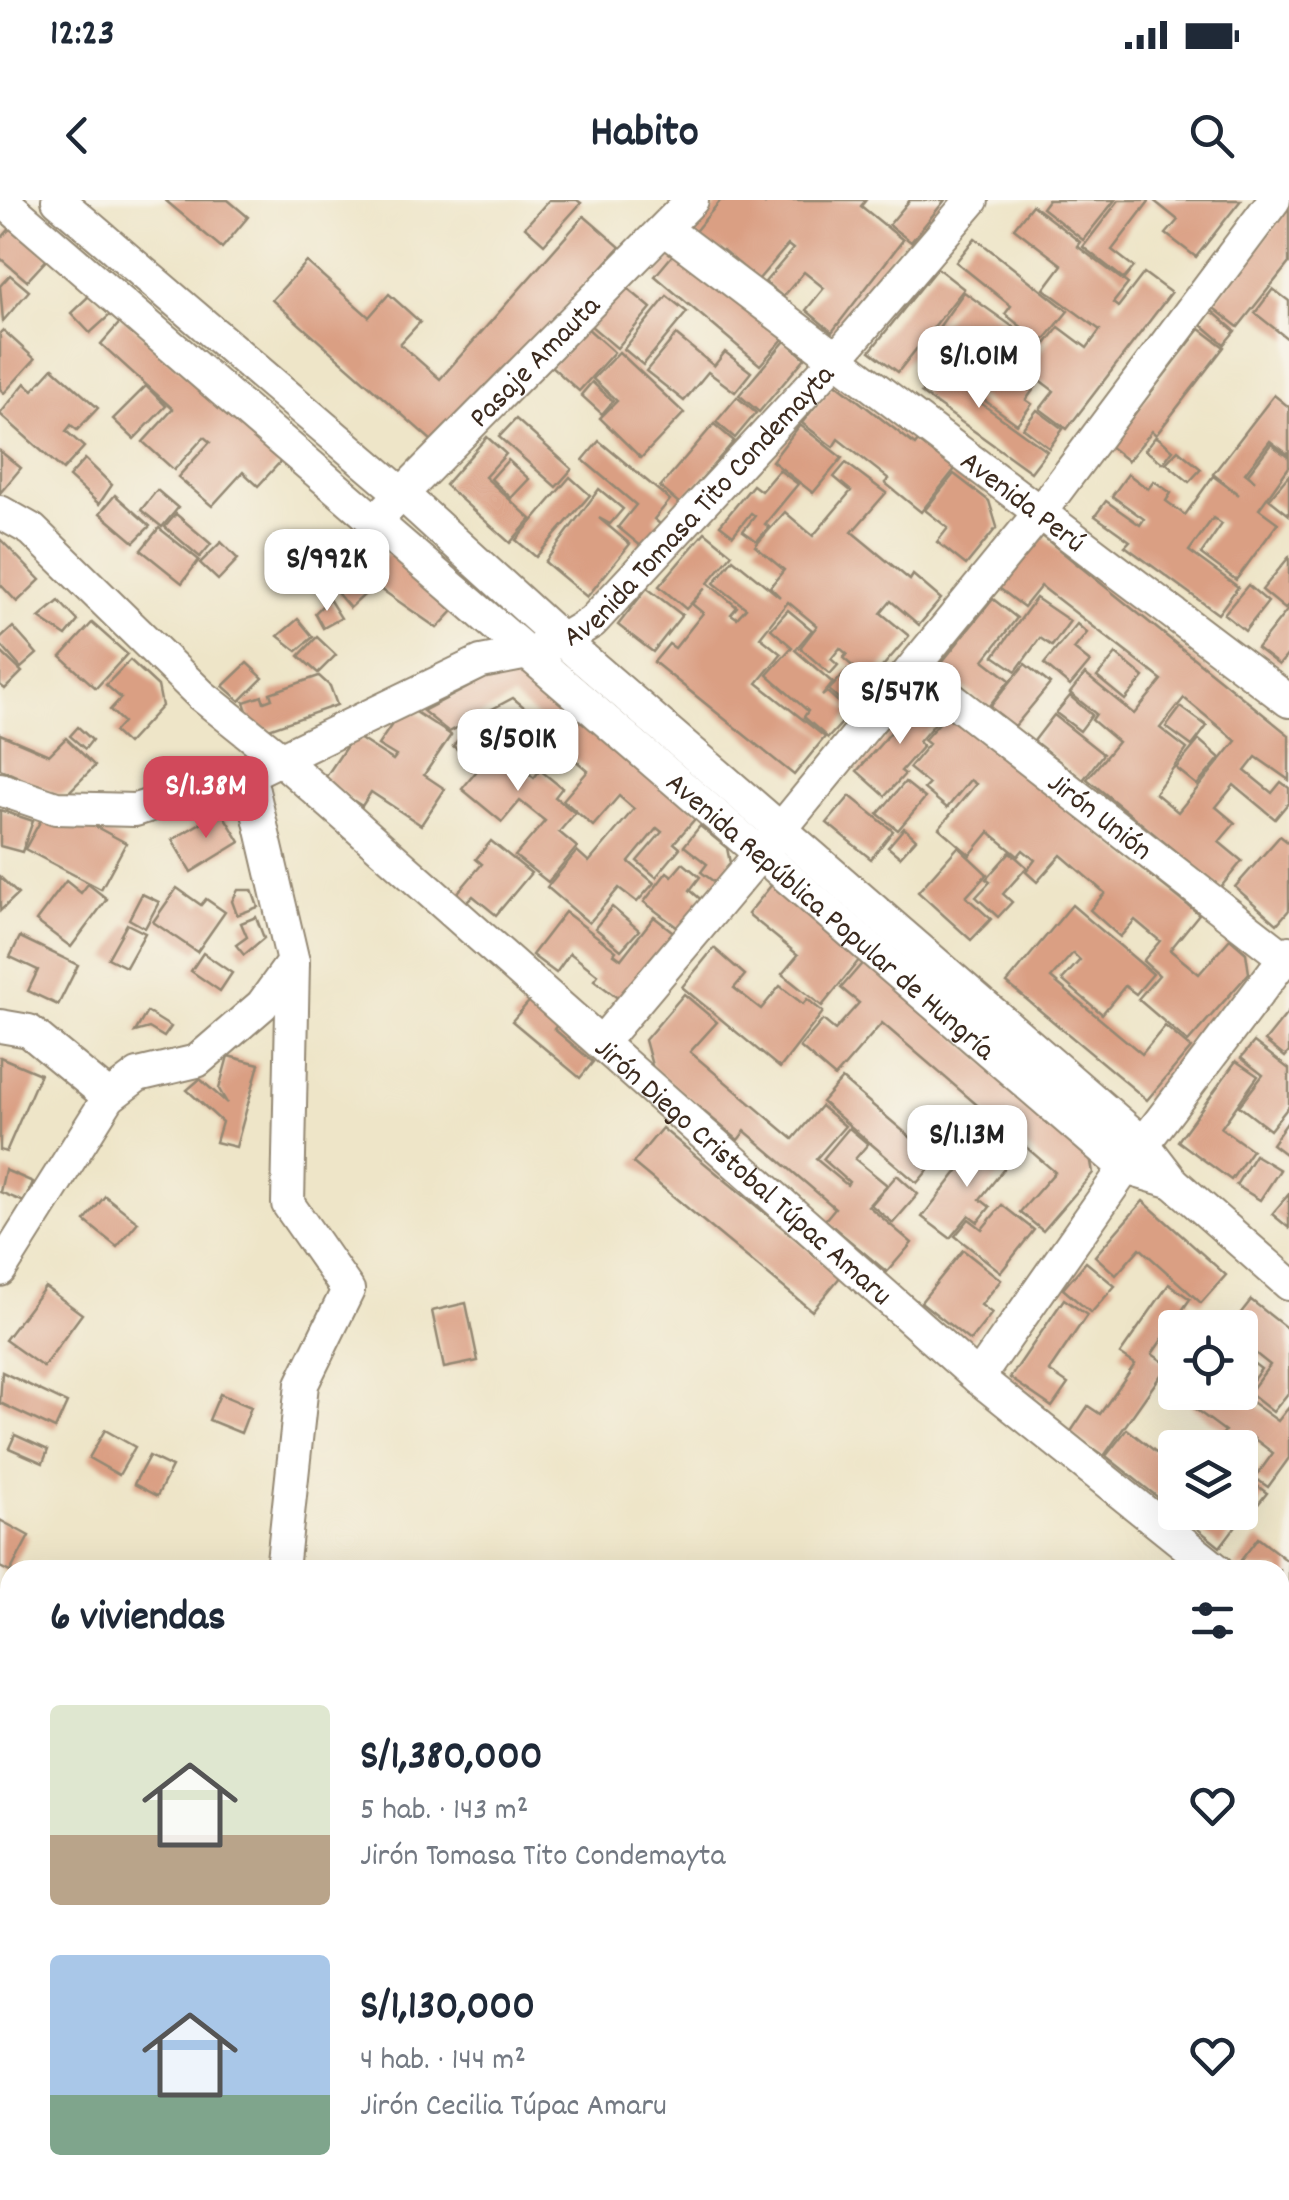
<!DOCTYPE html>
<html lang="es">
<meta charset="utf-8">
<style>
body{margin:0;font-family:Dekko,sans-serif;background:#f6f6f7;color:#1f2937;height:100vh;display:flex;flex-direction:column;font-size:38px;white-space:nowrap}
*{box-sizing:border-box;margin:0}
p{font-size:32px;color:#747a83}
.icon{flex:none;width:55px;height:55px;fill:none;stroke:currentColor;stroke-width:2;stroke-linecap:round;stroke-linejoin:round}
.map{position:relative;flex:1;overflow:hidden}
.side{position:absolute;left:0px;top:1360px;width:1290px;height:640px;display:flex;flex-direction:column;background:#fff;border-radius:30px 30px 0 0;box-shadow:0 10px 40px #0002}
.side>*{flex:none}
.controls{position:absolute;left:1158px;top:1110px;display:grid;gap:20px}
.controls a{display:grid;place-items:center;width:100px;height:100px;border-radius:10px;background:#fff;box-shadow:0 10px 40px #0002;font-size:50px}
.price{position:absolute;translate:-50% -85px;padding:0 22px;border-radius:20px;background:#fff;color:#222;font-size:32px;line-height:65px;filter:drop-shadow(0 2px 5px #0008)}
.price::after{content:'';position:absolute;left:50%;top:60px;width:30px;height:22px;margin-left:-15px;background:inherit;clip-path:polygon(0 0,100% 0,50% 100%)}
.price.current{background:#d1495b;color:#fff}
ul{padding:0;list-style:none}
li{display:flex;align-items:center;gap:30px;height:250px;padding:0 50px}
li span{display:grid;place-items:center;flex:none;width:280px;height:200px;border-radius:10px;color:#555}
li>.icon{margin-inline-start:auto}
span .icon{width:120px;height:120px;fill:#fffc;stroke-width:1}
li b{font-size:42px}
h2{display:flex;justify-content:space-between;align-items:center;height:120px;padding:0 50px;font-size:42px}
.status{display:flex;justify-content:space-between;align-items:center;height:70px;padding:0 50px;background:#fff;direction:ltr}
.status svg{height:28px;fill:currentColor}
header{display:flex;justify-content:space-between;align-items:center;height:130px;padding:0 50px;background:#fff;font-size:45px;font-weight:700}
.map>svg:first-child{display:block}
.building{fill:#da9f83;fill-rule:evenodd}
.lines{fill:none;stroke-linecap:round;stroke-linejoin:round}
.street-casing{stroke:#948873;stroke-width:36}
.street{stroke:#fff;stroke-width:32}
.labels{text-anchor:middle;stroke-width:10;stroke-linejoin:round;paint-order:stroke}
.street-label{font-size:30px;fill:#3b2a1e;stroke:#f7f3e8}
</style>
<div class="status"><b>12:23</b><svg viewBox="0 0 49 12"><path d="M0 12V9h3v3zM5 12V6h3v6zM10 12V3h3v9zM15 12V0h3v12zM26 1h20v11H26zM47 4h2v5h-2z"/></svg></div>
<header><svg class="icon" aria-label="back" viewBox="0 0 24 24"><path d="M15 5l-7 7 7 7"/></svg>Habito<svg class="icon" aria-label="search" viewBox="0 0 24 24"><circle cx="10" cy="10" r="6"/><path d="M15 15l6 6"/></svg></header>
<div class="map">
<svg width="1289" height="2000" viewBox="0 0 1289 2000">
<rect width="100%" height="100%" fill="#f7f3e8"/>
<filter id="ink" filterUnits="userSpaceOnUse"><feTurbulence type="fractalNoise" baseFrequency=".01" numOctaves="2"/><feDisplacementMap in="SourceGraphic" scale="20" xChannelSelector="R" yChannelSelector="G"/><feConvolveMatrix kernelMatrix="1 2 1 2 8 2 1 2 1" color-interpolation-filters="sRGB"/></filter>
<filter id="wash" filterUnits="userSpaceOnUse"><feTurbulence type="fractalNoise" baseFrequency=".0048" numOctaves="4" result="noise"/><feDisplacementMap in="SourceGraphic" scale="40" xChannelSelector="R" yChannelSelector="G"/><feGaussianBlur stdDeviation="2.25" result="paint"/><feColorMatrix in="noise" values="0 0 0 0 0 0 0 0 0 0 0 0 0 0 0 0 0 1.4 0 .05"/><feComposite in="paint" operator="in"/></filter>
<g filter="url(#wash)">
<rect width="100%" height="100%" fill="#eee5c8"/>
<g id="blocks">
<g class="building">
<polygon points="165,0 228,0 248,17 222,48"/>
<polygon points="549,0 577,0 581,3 544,44 525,27"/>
<polygon points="721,0 760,0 765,4 769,0 866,0 861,6 903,40 832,132 806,110 824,88 804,72 783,97 765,82 793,49 788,45 758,80 723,50 718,57 692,35"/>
<polygon points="910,0 945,0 911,42 889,25"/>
<polygon points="1048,0 1115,0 1083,40 1042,8"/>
<polygon points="1119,0 1150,0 1112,50 1134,67 1124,79 1083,47"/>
<polygon points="1153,0 1241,0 1196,57 1166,34 1178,20"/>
<polygon points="1032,5 1080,42 1077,46 1128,84 1113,103 1118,107 1144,73 1171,93 1067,229 1040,209 1054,191 1026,170 1059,127 1087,148 1100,130 1044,89 1062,65 1014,28"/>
<polygon points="1289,7 1289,63 1238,127 1211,106"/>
<polygon points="584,16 620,47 440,248 272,100 307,62 369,117 389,94 420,122 400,144 440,179"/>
<polygon points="13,25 50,56 27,81 0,58 0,40"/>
<polygon points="975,38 1068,111 1042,143 1005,114 1011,106 956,62"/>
<polygon points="677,50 783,139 760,165 655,76"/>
<polygon points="937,68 964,89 898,172 870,151"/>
<polygon points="10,75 29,91 3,121 0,86"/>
<polygon points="626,87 651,108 617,148 591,126"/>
<polygon points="1273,89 1289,101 1289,140 1255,113"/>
<polygon points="964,92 1016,129 988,169 935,133"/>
<polygon points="91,94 110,115 90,133 71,113"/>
<polygon points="667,96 687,112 643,165 624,149"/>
<polygon points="1212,111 1235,131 1224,144 1201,124"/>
<polygon points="124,118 281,261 258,286 243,272 212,306 178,277 210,242 204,237 174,270 143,242 173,209 101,144"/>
<polygon points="586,127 614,152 579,191 551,166"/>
<polygon points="1200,129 1224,147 1156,235 1152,231 1128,261 1109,246"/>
<polygon points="3,130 35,159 4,193 0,189 0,133"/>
<polygon points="1019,131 1038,145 1018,173 1036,186 1026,200 1032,204 1017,224 973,192"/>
<polygon points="676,135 714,166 725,152 751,172 735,192 708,172 684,201 646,171"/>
<polygon points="785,141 805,158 759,212 739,195"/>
<polygon points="953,150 984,172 968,194 1047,251 1031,272 921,193"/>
<polygon points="619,152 684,213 641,258 600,218 617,201 593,179"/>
<polygon points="53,168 98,208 77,230 71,225 66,231 84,247 63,270 0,214 25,183 33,190"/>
<polygon points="592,182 613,201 602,214 581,195"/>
<polygon points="834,182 915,245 918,241 955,269 921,312 885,283 889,279 838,239 833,247 802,223"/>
<polygon points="146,186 166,206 134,239 113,219"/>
<polygon points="1274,195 1289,207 1289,255 1270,241 1245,273 1255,281 1248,274 1271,244 1289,258 1289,267 1259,309 1278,323 1236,380 1201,354 1222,324 1213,318 1189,351 1238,387 1218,414 1125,346 1130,341 1095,316 1106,301 1140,325 1144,319 1112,296 1128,274 1148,289 1154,281 1171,293 1166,301 1185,315 1213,276 1239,295 1213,274"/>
<polygon points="737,197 756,213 735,238 716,222"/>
<polygon points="1037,210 1063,229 1049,248 1023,228"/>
<polygon points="516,219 572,269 556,287 499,237"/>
<polygon points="714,224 734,241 680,304 660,287"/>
<polygon points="800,225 842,258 813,293 772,261"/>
<polygon points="1156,236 1173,250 1163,263 1145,250"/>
<polygon points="487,237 506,254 485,277 531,319 510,343 445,285"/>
<polygon points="599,241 670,300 654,319 660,324 642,347 618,327 636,305 583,260"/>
<polygon points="1178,250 1201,269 1189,282 1166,263"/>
<polygon points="0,251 21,268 0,293"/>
<polygon points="85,259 112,285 99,304 69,277"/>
<polygon points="508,260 529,279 511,298 491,279"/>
<polygon points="846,263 886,293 852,332 910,380 913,375 941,399 919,425 891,401 881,413 909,436 870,481 843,458 847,454 840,448 831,459 838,465 830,474 800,448 817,426 788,402 760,437 781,454 757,483 825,537 794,575 654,462 669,444 675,448 703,413 692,404 705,388 686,409 659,386 705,332 732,354 708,383 737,407 731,414 737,418 746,408 714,383 733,359 780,397 770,387 784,370 755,346 785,312 813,336 851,291 834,277"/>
<polygon points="779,270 798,284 765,324 769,327 757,341 743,331 755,316 751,313 733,335 720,325 753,285 761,291"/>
<polygon points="954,274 989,301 997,327 966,365 937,342 948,328 925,310"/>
<polygon points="1289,275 1289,315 1269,299"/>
<polygon points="570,277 590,295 536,357 516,340"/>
<polygon points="599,289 623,309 610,324 599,318 630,344 587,397 545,362"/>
<polygon points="157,290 178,308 162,327 141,310"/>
<polygon points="115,295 150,326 134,342 100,313"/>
<polygon points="176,314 211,344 200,357 165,327"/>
<polygon points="159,328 199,360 182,383 141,350"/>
<path d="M1041,335L1289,535V580L1256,557L1245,571L1272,593L1281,582L1289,588V602L1275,619L1234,585L1216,607L1235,623L1219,642L1242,661L1220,688L1087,579L1118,542L1092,520L1096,514L1070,493L1085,474L1134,514L1162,480L1041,386L1024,407L999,388ZM1184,498L1236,541L1178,612L1155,593L1187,549L1160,528Z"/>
<polygon points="0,339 40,380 17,402 0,384"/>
<polygon points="221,342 238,359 218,380 200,363"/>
<polygon points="390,351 453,411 437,428 375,385 350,408 338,394"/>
<polygon points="1289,357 1289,404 1285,409 1262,390"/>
<polygon points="1248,385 1268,402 1245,431 1224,414"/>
<polygon points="647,388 682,415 653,452 618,425"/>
<polygon points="1036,398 1070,421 1052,446 1040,438 1016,471 994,456"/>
<polygon points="329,399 341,418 323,428 315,413"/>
<polygon points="993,399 1017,418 984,460 1010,480 988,507 938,467"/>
<polygon points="59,401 78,421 66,436 39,418"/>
<polygon points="1289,408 1289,453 1279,465 1257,448"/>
<polygon points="788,410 812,430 795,450 833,483 822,496 827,492 851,513 828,538 804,517 808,511 767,475 792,447 771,429"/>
<polygon points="298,419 313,437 297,451 278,436"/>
<polygon points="92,423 127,454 96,488 61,457"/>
<polygon points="1077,424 1087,433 1074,449 1090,462 1070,486 1044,464"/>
<polygon points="13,427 37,454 21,468 0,444 0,439"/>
<polygon points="317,437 336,455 318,473 299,456"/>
<polygon points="0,451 22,472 5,489 0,485"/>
<polygon points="1116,454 1144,477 1125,500 1097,477"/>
<polygon points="130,460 158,486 162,506 127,544 114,532 123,522 110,510 121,498 106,485"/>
<polygon points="247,463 263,478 240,501 223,486"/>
<polygon points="1025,464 1050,484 1015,526 990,507"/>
<polygon points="507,467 537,467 700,613 674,643 680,648 656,677 637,661 662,632 657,628 629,662 654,683 637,702 619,688 589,723 547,687 577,651 589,662 634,609 619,596 593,626 563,600 588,571 558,545 563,539 513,498 449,532 423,511"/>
<polygon points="848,469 870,489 851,510 829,490"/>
<polygon points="319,476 330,486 337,505 266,530 252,526 244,502 262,496 264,502 272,499 270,493"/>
<polygon points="1070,496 1092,515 1080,531 1056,513"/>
<polygon points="922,497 943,514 919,542 923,546 901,571 905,574 885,596 857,571"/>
<polygon points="405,505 451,535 424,575 445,589 421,625 371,592 362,606 323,581 354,535 393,560 396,556 378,545"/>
<polygon points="1181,507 1207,526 1192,546 1166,527"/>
<polygon points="948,513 1199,714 1170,750 1199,774 1230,739 1246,753 1249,773 1188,842 1138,799 1159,775 1143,761 1160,741 1135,720 1120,737 1090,710 1105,693 1061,655 1037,682 1026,672 1035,660 1023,650 1018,656 989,632 970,655 939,628 976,584 970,580 947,608 924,589 929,584 909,568 929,544 924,540"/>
<polygon points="1054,515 1103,554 1083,580 1034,541"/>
<polygon points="521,517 537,531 513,560 534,578 540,570 562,588 555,597 575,613 559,632 577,647 548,682 515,656 545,621 520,601 502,622 462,589 480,567 453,546 472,522 499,544"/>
<polygon points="78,527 92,540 85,549 70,536"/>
<polygon points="0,534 49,555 66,538 95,566 70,591 59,595 0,569"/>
<polygon points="1199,540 1220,558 1197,585 1176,568"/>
<polygon points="905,582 925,598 898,630 878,614"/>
<polygon points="850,596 893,631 871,659 827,623"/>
<polygon points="0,610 33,621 22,652 0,646"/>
<polygon points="221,611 240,642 191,672 172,640"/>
<polygon points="74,615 126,643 101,689 25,649 41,620"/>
<polygon points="700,626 727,648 731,668 717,684 701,672 707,664 684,646"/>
<polygon points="904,628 916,639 900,657 888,647"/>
<polygon points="1280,636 1289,643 1289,710 1277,724 1235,687"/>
<polygon points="491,641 531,673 496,715 473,696 465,704 455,696 482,664 476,659"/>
<polygon points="958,647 987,674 966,697 991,719 971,740 918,692"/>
<polygon points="1010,652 1027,667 1003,694 1012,702 998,717 976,697 990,682 986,679"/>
<polygon points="683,663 700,677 690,690 705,703 682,731 644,702 667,672 672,676"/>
<polygon points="0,677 18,694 0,711"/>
<polygon points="66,681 81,693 88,684 107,699 71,747 36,721"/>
<polygon points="774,682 864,754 822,806 782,774 798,755 748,714"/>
<polygon points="177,688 201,705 206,699 225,712 197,752 153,722"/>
<polygon points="238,690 252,690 258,707 237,715 232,701"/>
<polygon points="142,694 159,702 145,728 129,719"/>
<polygon points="1072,705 1153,774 1136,794 1125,786 1102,814 1062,780 1080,760 1073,753 1051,778 1142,854 1165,826 1191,848 1147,900 1007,783"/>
<polygon points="612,707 639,730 621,750 595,728"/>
<polygon points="565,712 616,751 614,754 621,759 654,717 681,738 628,806 594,780 598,775 570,753 556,773 532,755"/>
<polygon points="256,717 264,738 244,755 236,745 247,737 241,723"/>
<polygon points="127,724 145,733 126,767 108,758"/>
<polygon points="20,737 78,765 58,805 28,791 38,770 10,757"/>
<polygon points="714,748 745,775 734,788 761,809 780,786 803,804 807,799 823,812 780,868 682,787"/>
<polygon points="203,753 232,773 220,791 191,771"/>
<polygon points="866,759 1089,951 1093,973 1043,1031 1020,1012 1055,972 882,823 835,877 800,847 823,820 835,830 859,803 841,788"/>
<polygon points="684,794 717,822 690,852 793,939 821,906 845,926 816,959 847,985 849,982 823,959 849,928 868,944 855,959 887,985 868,1006 912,1043 887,1072 825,1020 835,1008 745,931 738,940 653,869 645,840"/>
<polygon points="534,796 562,819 554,829 593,862 580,878 512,821"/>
<polygon points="1289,811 1289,852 1285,857 1265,841"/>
<polygon points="147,812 171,827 164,837 149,828 135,832"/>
<polygon points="1254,842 1289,869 1289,906 1270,930 1239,906 1263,875 1241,858"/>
<polygon points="228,856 259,864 236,947 216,942 222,922 187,890 200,879 227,903 219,889"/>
<polygon points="0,857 40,874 6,952 0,950"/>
<polygon points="1236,861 1258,876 1221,928 1252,950 1231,980 1178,941"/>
<polygon points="842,879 916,942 937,919 957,936 917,983 822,902"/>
<polygon points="1289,920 1289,957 1272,944"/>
<polygon points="662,928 841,1076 812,1111 633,963"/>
<polygon points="983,939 1011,960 980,999 990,1007 978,1022 969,1015 950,1038 922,1017"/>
<polygon points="1255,955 1280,970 1260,1000 1236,985"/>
<polygon points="5,970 33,982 24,1002 0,992"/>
<polygon points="897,975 918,994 893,1023 871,1005"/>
<polygon points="1289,994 1289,1028 1272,1014"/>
<polygon points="105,996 138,1022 117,1047 85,1021"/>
<polygon points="1143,1001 1226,1075 1201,1103 1140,1048 1116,1075 1095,1056"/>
<polygon points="1002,1005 1034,1030 1001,1072 955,1036 969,1019 982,1029"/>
<polygon points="963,1050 1001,1080 981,1105 992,1113 970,1141 921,1102"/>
<polygon points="1086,1062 1115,1086 1091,1113 1063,1089"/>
<polygon points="1169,1084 1190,1099 1152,1154 1168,1165 1104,1256 1070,1233 1088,1206 1100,1214 1135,1164 1120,1154"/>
<polygon points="45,1087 82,1114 43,1167 5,1140"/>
<polygon points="1064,1099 1087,1115 1049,1171 1068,1184 1052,1207 1010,1178"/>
<polygon points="1251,1100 1289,1130 1289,1192 1273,1212 1249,1193 1270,1165 1240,1141 1240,1128 1229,1128"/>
<polygon points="466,1103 478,1161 444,1168 432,1111"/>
<polygon points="1240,1153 1261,1169 1242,1195 1278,1221 1289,1207 1289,1258 1268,1287 1255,1278 1273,1253 1252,1237 1240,1253 1240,1248 1213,1248 1225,1231 1191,1206 1201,1192 1240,1192"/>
<polygon points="2,1172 67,1203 55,1229 0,1203"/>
<polygon points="220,1194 251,1207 241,1233 209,1220"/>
<polygon points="1127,1229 1175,1267 1175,1311 1106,1256"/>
<polygon points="105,1230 135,1247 119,1275 89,1258"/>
<polygon points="15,1235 48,1250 43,1263 9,1248"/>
<polygon points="149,1256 172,1267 157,1296 134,1284"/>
<polygon points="1245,1277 1267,1293 1247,1318 1240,1313 1240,1283"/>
<polygon points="1177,1312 1233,1312 1241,1319 1220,1347"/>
<polygon points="0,1320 29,1336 10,1372 0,1367"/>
<polygon points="1258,1338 1289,1362 1289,1409 1280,1402 1280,1370 1235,1368"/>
<polygon points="1280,1538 1289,1544 1289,1566 1282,1575"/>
</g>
</g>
</g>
<g filter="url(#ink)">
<use href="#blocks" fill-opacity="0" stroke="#948873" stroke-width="2.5"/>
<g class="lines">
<defs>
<g id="street">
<path id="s1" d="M2,0L1125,968L1173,982"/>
<polyline points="58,0 403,295 562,440 1143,943 1173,982 1289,1084"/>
<path id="s2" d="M665,29L1289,501"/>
<path id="s3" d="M386,310L692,0"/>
<path id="s4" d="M0,312L32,330L201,495L281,559L978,1178L1217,1370"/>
<path id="s5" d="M913,469L1289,761"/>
<path id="s6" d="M0,589L56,608L135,610L249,574L481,462L528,453L562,440L592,422L835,160L972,0"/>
<polyline points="0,826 29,831 109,897"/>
<polyline points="601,843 781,629 1038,315 1274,0"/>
<polyline points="0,1070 109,897 138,875 197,861 262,805 293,762 249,574"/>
<polyline points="978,1178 1125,968 1289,752"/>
<polyline points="282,1370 302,1184 348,1090 288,1004 293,762"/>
<polyline points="1280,1421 1289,1428"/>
<polyline points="0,1547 10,1549"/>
<polyline points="938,1990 939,2000"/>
</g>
</defs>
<use href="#street" class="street-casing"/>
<use href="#street" class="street"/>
</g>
</g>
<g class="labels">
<g class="street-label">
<text dy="10" stroke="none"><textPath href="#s3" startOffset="210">Pasaje Amauta</textPath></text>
<text dy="10" stroke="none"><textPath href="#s6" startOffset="792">Avenida Tomasa Tito Condemayta</textPath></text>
<text dy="10" stroke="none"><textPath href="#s2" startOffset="450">Avenida Perú</textPath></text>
<text dy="10" stroke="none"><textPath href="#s5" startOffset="238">Jirón Unión</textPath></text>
<text dy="10" stroke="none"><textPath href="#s1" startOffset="1095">Avenida República Popular de Hungría</textPath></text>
<text dy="10" stroke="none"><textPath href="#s4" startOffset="995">Jirón Diego Cristobal Túpac Amaru</textPath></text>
</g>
</g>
</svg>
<div class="controls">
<a><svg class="icon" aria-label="locate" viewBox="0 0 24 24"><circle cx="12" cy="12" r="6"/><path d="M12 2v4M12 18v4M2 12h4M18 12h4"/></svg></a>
<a><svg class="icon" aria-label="layers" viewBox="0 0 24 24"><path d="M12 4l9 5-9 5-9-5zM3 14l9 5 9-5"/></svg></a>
</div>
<b class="price" style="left:979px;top:211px">S/1.01M</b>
<b class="price" style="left:327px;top:414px">S/992K</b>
<b class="price" style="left:900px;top:547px">S/547K</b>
<b class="price" style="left:518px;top:594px">S/501K</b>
<b class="price current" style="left:206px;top:641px">S/1.38M</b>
<b class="price" style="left:967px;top:990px">S/1.13M</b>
<section class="side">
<h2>6 viviendas<svg class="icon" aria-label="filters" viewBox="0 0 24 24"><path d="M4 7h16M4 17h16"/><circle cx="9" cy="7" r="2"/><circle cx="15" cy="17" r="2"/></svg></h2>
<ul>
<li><span style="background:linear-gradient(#dfe7d0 65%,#b9a48a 0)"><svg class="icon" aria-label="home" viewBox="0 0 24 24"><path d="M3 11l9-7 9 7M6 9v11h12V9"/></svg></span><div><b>S/1,380,000</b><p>5 hab. · 143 m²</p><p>Jirón Tomasa Tito Condemayta</p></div><svg class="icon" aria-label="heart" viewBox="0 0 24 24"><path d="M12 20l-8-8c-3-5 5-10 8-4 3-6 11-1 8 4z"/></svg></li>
<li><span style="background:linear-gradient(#a9c7e8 70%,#7fa58c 0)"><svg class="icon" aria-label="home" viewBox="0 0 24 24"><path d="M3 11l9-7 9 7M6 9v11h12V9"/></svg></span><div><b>S/1,130,000</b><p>4 hab. · 144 m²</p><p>Jirón Cecilia Túpac Amaru</p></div><svg class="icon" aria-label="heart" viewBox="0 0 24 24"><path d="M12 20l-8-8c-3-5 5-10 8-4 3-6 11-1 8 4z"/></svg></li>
</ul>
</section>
</div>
